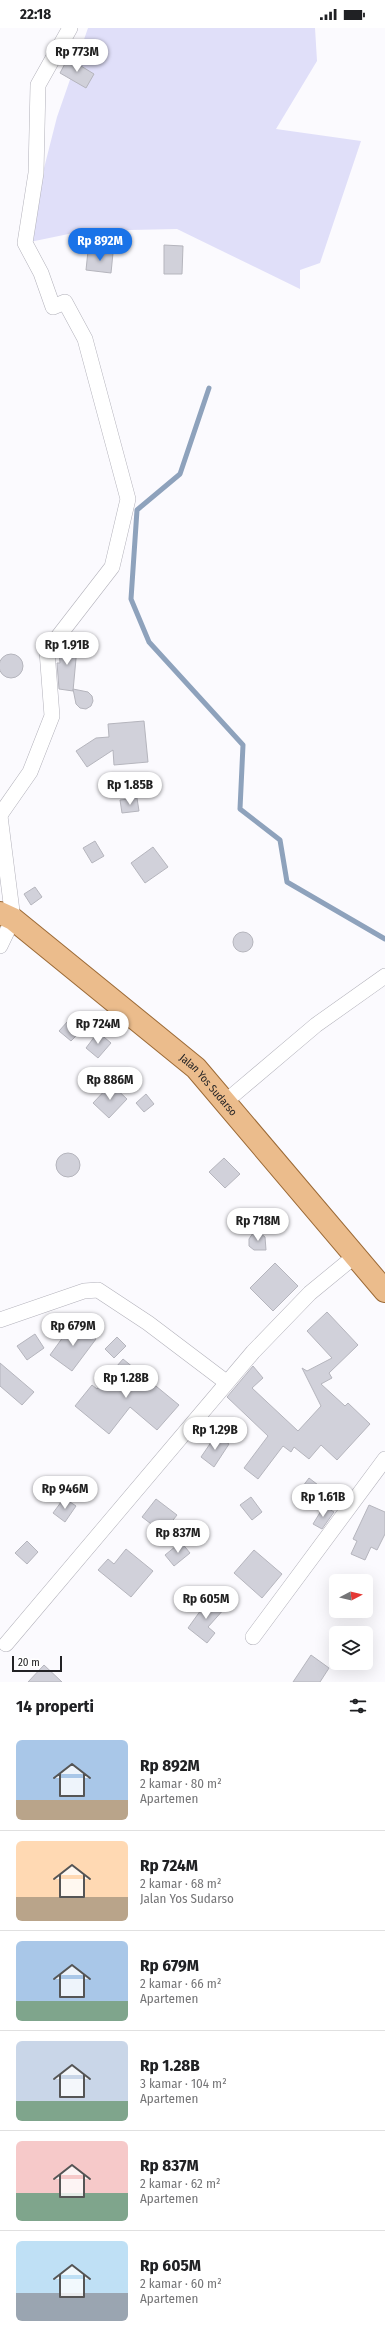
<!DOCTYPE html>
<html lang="id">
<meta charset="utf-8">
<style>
body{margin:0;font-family:"Fira Sans Condensed",sans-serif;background:#f2f2f2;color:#202124;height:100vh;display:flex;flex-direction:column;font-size:15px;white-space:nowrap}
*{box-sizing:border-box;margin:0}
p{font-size:13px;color:#757577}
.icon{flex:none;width:22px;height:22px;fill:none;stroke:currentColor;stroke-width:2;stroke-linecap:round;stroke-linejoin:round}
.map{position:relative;height:1654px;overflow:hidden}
.details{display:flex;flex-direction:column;background:#fff;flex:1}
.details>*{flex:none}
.needle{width:26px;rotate:83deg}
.tools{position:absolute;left:329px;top:1546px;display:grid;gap:8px}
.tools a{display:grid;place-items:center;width:44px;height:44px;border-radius:6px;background:#fff;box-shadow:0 4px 16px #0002;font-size:20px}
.scale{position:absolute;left:12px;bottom:10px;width:50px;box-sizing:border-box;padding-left:4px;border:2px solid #222225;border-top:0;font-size:11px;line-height:14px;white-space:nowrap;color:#222225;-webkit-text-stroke:3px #fff;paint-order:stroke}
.price{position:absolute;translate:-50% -34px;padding:0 9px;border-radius:14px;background:#fff;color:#222;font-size:13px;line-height:26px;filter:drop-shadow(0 1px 2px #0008)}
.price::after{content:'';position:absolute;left:50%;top:24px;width:12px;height:9px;margin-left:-6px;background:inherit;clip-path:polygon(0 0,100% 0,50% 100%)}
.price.current{background:#1a73e8;color:#fff}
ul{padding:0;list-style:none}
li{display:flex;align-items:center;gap:12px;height:100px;padding:0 16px}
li+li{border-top:1px solid #e0e0e0}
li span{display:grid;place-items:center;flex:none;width:112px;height:80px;border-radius:6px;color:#555}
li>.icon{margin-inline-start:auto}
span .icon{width:48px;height:48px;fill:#fffc;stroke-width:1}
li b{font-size:17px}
h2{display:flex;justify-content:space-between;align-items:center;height:48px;padding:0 16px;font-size:17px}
.status{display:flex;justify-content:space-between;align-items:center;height:28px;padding:0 20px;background:#fff;direction:ltr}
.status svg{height:11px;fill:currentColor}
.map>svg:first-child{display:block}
.green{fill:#e0dff9}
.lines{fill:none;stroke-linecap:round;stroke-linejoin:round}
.stream{stroke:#8ea2bc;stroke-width:5}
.building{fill:#d1d1da;stroke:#b5b5bd}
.minor-casing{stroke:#b2b1ba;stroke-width:16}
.primary-casing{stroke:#9c6a36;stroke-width:24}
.minor{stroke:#fff;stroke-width:15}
.primary{stroke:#ebbc8c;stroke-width:22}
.labels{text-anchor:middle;stroke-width:3.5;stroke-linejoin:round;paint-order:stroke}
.street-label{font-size:11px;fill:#222225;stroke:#fff}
</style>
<div class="status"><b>22:18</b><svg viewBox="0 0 49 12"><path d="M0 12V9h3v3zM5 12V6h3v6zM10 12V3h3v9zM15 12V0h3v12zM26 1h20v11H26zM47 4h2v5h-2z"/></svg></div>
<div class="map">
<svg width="385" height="1654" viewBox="0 0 385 1654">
<rect width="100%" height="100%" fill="#fbfafe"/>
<polygon class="green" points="88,0 315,0 317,33 276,101 361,113 320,235 300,242 300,261 177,201 83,203 25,215 57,89"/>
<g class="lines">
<polyline class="stream" points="209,360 180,446 137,482 131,571 149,614 243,717 240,781 280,812 287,854 385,911"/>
</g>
<g class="building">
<polygon points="68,30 94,46 86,60 60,45"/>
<polygon points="164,217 183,218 182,246 164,246"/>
<polygon points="88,223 113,225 111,245 86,242"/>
<polygon points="68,611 76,615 77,620 73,663 59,661 57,635 60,635 59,622"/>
<circle cx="11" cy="638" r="12"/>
<polygon points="73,661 88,664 92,668 93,673 91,678 86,681 80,680 76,676"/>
<polygon points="144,693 148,734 114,737 113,722 87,739 76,723 96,710 109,709 108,696"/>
<polygon points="137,770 139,783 122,785 120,772"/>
<polygon points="95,813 104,828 92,835 83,820"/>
<polygon points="153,819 168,839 145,855 131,835"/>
<polygon points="35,859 42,869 31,877 24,866"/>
<circle cx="243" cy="914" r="10"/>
<polygon points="68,993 80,1004 71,1013 59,1003"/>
<polygon points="98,1004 111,1015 98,1030 86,1020"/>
<polygon points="111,1056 127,1071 109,1090 93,1075"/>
<polygon points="146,1066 154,1076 144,1084 136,1075"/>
<circle cx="68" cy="1137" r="12"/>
<polygon points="224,1130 240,1146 225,1160 209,1144"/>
<polygon points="253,1205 260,1205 265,1209 266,1222 254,1222 249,1218 249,1211"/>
<polygon points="275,1235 298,1258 273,1283 250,1260"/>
<polygon points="327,1284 358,1317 329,1345 332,1350 321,1356 345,1378 348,1375 370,1396 337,1432 321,1417 309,1431 294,1419 291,1424 283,1418 258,1451 244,1440 268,1408 227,1369 253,1338 263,1350 252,1360 298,1403 321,1378 302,1340 307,1343 332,1330 307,1303"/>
<polygon points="74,1294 96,1311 72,1343 50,1327"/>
<polygon points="35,1306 44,1320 27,1332 17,1318"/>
<polygon points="117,1309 126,1318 114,1330 105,1321"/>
<polygon points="123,1331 179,1377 157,1402 130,1379 109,1406 75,1378 92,1357 97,1361"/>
<polygon points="0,1335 34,1364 22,1377 0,1358"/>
<polygon points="216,1407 229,1416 214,1439 201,1429"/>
<polygon points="309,1450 331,1467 322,1479 300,1462"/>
<polygon points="251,1469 262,1484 252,1492 240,1477"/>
<polygon points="64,1470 76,1478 65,1494 53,1485"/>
<polygon points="156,1471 177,1487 163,1505 142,1489"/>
<polygon points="369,1477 385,1484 385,1506 377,1522 371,1519 365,1532 351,1526 357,1513 353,1511"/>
<polygon points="324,1478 334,1484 322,1501 313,1496"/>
<polygon points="27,1513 38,1524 27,1536 15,1525"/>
<polygon points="181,1514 190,1525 174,1538 165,1527"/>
<polygon points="126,1521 153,1543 131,1569 98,1542 108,1531 114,1536"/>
<polygon points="254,1522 282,1546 262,1570 234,1545"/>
<polygon points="211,1568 225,1580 208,1599 215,1605 207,1615 188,1600"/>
<polygon points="311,1627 329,1640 320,1654 293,1654"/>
<polygon points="44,1637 62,1654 28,1654"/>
</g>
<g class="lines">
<defs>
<g id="minor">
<polyline points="0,787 30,744 52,688 47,623 112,539 128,471 85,311 65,274 53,279 41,245 25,215 36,145 38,57 70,0"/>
<polyline points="0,788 13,891 0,918"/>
<polyline points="225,1074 316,997 385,948"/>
<polyline points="0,1292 84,1263 98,1262 148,1295 226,1354"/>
<polyline points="253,1609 385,1431"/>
<polyline points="6,1616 253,1324 310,1265 355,1228"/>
</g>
<g id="primary">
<path id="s1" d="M0,885L13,891L196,1040L385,1263"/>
</g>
</defs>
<use href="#minor" class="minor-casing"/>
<use href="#primary" class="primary-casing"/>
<use href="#minor" class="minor"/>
<use href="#primary" class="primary"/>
</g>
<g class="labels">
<g class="street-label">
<text dy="4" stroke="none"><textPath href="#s1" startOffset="271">Jalan Yos Sudarso</textPath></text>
</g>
</g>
</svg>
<div class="tools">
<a><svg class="needle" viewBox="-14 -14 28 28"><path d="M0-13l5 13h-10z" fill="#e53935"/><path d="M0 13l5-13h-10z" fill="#757577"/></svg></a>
<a><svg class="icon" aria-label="layers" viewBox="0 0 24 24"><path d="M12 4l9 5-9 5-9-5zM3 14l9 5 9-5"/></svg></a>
</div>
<div class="scale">20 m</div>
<b class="price" style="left:77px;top:45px">Rp 773M</b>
<b class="price current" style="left:100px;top:234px">Rp 892M</b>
<b class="price" style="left:67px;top:638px">Rp 1.91B</b>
<b class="price" style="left:130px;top:778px">Rp 1.85B</b>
<b class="price" style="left:98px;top:1017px">Rp 724M</b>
<b class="price" style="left:110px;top:1073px">Rp 886M</b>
<b class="price" style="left:258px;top:1214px">Rp 718M</b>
<b class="price" style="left:73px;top:1319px">Rp 679M</b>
<b class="price" style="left:126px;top:1371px">Rp 1.28B</b>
<b class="price" style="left:215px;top:1423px">Rp 1.29B</b>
<b class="price" style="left:65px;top:1482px">Rp 946M</b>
<b class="price" style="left:323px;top:1490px">Rp 1.61B</b>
<b class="price" style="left:178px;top:1526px">Rp 837M</b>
<b class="price" style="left:206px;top:1592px">Rp 605M</b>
</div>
<section class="details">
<h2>14 properti<svg class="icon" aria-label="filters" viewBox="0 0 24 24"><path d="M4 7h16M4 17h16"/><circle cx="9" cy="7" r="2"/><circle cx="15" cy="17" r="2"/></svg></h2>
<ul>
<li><span style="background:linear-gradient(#a9c7e8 75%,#b9a48a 0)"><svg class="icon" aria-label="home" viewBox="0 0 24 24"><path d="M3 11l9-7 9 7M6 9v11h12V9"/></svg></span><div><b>Rp 892M</b><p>2 kamar · 80 m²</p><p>Apartemen</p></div></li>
<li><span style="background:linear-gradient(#ffd9b3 70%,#b9a48a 0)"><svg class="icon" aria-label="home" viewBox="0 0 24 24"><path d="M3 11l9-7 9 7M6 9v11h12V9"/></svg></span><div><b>Rp 724M</b><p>2 kamar · 68 m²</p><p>Jalan Yos Sudarso</p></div></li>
<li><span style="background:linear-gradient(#a9c7e8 75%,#7fa58c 0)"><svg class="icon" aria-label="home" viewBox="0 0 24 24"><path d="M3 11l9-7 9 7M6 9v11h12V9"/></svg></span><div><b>Rp 679M</b><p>2 kamar · 66 m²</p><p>Apartemen</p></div></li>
<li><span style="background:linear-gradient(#c9d6e8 75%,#7fa58c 0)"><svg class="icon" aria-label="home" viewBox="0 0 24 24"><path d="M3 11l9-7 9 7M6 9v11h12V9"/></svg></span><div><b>Rp 1.28B</b><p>3 kamar · 104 m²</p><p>Apartemen</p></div></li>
<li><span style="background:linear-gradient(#f6c9c9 65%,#7fa58c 0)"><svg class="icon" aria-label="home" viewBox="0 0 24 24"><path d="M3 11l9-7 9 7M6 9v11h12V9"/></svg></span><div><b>Rp 837M</b><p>2 kamar · 62 m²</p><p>Apartemen</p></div></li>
<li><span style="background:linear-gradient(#bfe0f5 65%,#9aa5b1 0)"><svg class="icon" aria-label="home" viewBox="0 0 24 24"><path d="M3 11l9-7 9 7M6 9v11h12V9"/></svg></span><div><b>Rp 605M</b><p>2 kamar · 60 m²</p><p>Apartemen</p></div></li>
</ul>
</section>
